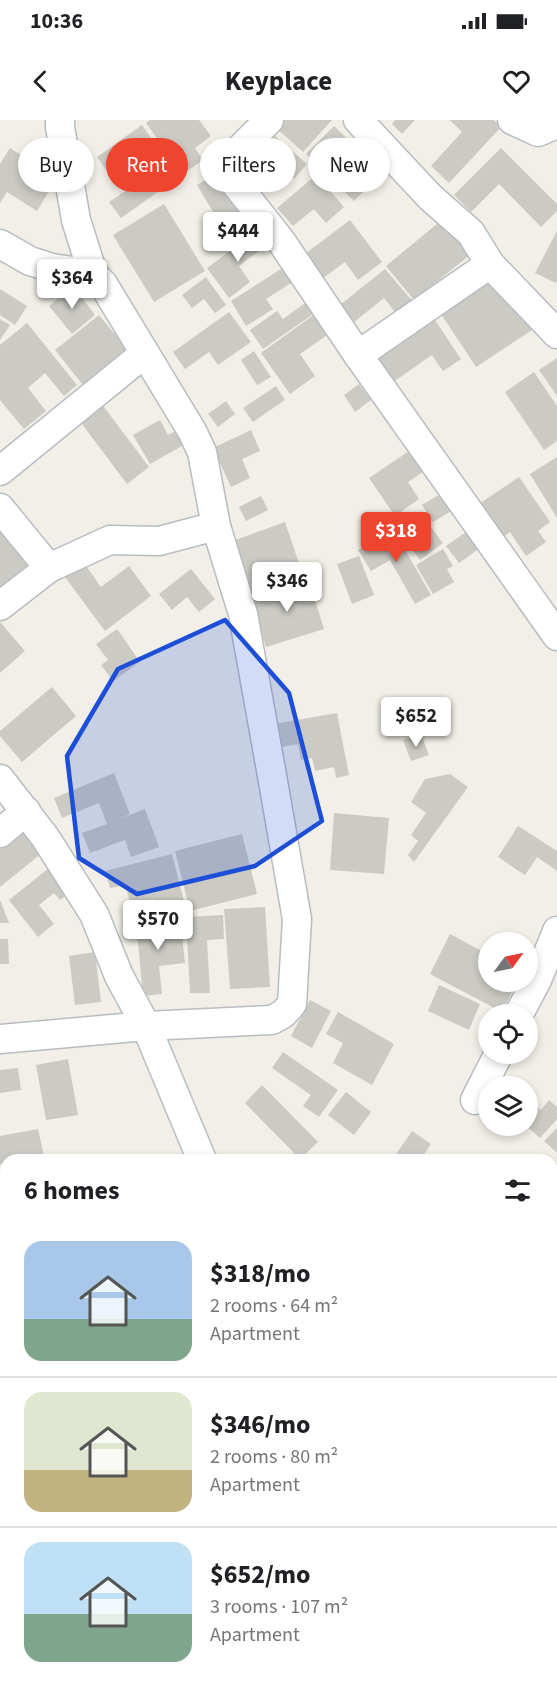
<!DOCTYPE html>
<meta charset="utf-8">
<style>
body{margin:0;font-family:"Source Sans 3",sans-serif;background:#f6f6f6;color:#202124;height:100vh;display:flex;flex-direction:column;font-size:22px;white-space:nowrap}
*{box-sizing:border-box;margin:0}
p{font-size:20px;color:#757577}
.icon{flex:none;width:33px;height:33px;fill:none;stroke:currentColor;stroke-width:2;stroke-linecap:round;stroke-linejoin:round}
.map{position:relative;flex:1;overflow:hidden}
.side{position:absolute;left:0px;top:1034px;width:558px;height:536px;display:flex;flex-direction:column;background:#fff;border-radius:18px 18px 0 0;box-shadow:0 3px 9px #0003}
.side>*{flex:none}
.guide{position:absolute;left:18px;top:18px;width:522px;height:54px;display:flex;gap:12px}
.needle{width:39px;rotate:57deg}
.buttons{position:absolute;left:478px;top:812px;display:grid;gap:12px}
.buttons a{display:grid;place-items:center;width:60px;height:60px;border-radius:50%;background:#fff;box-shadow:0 3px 9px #0003;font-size:30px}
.price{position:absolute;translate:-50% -51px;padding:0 14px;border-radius:6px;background:#fff;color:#222;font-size:20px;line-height:39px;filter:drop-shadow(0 2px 3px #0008)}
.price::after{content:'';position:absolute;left:50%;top:36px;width:18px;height:14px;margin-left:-9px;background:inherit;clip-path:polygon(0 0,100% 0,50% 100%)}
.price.selected{background:#ef452f;color:#fff}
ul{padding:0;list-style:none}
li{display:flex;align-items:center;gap:18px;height:150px;padding:0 24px}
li+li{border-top:2px solid #e0e0e0}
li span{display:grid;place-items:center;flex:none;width:168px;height:120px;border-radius:18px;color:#555}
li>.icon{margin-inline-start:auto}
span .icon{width:72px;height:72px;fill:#fffc;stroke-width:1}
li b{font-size:26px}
h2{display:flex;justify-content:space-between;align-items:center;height:72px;padding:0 24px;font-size:26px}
.pill{padding:0 21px;border-radius:27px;background:#fff;box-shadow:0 3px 9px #0003;font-size:21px;line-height:54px}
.pill.selected{background:#ef452f;color:#fff}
.status{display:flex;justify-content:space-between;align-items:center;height:42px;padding:0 30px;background:#fff;direction:ltr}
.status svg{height:16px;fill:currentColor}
header{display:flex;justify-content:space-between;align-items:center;height:78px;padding:0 24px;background:#fff;font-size:27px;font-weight:700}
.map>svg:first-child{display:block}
.green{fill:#c3e9c5}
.building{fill:#cccac4}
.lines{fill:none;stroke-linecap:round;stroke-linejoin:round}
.minor-casing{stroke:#b9bcc1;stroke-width:31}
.tertiary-casing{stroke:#b9bcc1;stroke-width:35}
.minor{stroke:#fff;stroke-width:28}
.tertiary{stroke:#fff;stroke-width:33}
.marked{fill:#1d4ed8;fill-opacity:0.2;stroke:#1d4ed8;stroke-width:4.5;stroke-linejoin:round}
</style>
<div class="status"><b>10:36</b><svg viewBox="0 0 49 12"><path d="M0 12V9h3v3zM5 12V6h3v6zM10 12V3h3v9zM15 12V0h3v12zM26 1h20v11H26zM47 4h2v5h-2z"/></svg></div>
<header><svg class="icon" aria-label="back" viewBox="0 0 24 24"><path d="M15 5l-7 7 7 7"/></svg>Keyplace<svg class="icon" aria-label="heart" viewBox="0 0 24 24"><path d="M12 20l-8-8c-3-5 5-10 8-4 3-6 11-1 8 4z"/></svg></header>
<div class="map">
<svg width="557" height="1568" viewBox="0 0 557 1568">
<rect width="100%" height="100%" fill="#f1efe7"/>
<polygon class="green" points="0,1291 6,1295 6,1563 231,1563 227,1568 0,1568"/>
<g class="building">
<polygon points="150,0 199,0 211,16 195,28 203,40 183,54 146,3"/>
<polygon points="281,0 332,0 303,32 275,7"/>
<polygon points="395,0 415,0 402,14 392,4"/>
<polygon points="450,0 494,0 501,7 449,63 431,46 462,12"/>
<polygon points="142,5 179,57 121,98 109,82 144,58 133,41 111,57 97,37"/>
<polygon points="334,6 382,53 354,81 306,34"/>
<polygon points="269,11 307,44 294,59 275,42 257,62 239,45"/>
<polygon points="10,28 57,58 37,91 7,72 0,83 0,44"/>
<polygon points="501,28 557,84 557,91 541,107 499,64 471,92 454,75"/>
<polygon points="218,52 249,101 227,115 197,65"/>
<polygon points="316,55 344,87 326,103 314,89 293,106 277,88"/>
<polygon points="164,84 205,151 154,182 113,115"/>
<polygon points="443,99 471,134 414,180 386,146"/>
<polygon points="350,100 382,142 358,160 345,142 323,158 305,134"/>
<polygon points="262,107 272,121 239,146 250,162 229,178 207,148"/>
<polygon points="557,111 557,161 556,163 535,153"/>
<polygon points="284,147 294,161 266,179 273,189 246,206 231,181"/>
<polygon points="385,149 414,183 398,196 384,178 354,202 340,185"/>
<polygon points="493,151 532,210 476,247 437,188"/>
<polygon points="206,157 226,185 215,193 204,179 192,188 182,175"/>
<polygon points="73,166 95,195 72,214 49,186"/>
<polygon points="0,169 27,186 15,205 0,195"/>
<polygon points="308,181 316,192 263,229 250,210 277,191 283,199"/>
<polygon points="319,191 333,211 300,234 315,256 290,274 261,233"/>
<polygon points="229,192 251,222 218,245 209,232 185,249 173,232"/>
<polygon points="99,195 127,229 83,265 55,230"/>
<polygon points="433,197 461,239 443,251 432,235 389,265 371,239"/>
<polygon points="0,199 10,205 0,220"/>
<polygon points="27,203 77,265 64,276 45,253 28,268 46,291 24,309 0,280 0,225"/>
<polygon points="254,231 271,257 257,265 241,240"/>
<polygon points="557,238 557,276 539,250"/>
<polygon points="534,252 557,286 557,321 544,330 505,272"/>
<polygon points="359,264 371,280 355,292 344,275"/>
<polygon points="276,266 285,280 253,302 243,288"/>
<polygon points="226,281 235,294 218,307 208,294"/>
<polygon points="101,283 149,347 127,364 79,300"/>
<polygon points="160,300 168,315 183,307 191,321 150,344 133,315"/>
<polygon points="251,310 260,331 242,339 250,358 231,367 213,328"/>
<polygon points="415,327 429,348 408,362 419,379 395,396 369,358"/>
<polygon points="557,337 557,398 530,354"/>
<polygon points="519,357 550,402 538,411 546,422 526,436 510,412 499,420 476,386"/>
<polygon points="447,370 458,387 433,402 422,385"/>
<polygon points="261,376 268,390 246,401 239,387"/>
<polygon points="424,398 443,423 420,440 401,414"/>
<polygon points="285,402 302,452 247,471 240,452 245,450 235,420"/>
<polygon points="475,406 487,423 459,443 446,426"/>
<polygon points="0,407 30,443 0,468"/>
<polygon points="393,409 431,475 415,484 390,440 371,451 358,430"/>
<polygon points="443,429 453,446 447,449 454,462 433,474 416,445"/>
<polygon points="359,436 374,475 352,484 337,444"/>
<polygon points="81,439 101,467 129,446 151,476 105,511 62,453"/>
<polygon points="191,449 215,479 199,492 187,477 172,490 159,474"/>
<polygon points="308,458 324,509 266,527 250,477"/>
<polygon points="0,502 25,531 0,553"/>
<polygon points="117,509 140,542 113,561 101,545 108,540 96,524"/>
<polygon points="52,567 76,596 22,642 0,616 0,611"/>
<polygon points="337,593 349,655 336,658 334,647 315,651 312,638 301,640 298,624 272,629 268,605"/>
<polygon points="421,614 429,635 411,641 403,620"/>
<polygon points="114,653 130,694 120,699 145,689 159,727 131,737 125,720 90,733 82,713 107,704 99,683 62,698 54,678"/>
<polygon points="450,654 468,667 414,742 408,735 418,721 411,715 426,693 411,682 425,659"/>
<polygon points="334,693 389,698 384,754 330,750"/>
<polygon points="26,703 47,729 0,767 0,724"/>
<polygon points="518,706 557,731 557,751 537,737 525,755 498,737"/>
<polygon points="242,714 257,774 190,791 175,731"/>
<polygon points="172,734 186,789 157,796 153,779 131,785 125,765 110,768 105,751"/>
<polygon points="54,744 74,769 60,780 54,773 39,785 54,804 38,817 9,780"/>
<polygon points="0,780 9,803 0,803"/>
<polygon points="265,787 270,867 230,869 224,789"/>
<polygon points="223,795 224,819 207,820 210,873 190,873 186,797"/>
<polygon points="180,798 185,843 159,846 162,874 143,876 136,802"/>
<polygon points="450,814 489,835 489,844 484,855 489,857 489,861 496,861 513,870 502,892 430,854"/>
<polygon points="0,819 8,819 9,844 0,844"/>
<polygon points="95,832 101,882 75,885 69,836"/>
<polygon points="439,865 480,884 469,910 428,891"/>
<polygon points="310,880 331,891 312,928 291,916"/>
<polygon points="338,892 394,924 372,965 333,943 343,923 326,914"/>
<polygon points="283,932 338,970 319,997 303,986 311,975 272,948"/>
<polygon points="68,939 78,995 46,1000 36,945"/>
<polygon points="18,948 21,970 0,973 0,950"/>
<polygon points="262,965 318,1022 300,1039 245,983"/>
<polygon points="346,972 371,992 354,1015 328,995"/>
<polygon points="528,979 541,990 549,980 557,987 557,999 540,1018 525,1005 528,1005"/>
<polygon points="557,1008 557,1033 544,1021"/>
<polygon points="38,1009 44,1036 26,1040 6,1040 6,1043 0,1044 0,1016"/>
<polygon points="412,1011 431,1024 420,1040 392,1040"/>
<polygon points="0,1315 6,1322 6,1331 0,1337"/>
</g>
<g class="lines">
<defs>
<g id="minor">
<polyline points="60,0 60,7 76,100 93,154"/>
<polyline points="269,0 230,39 228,48 232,59 281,121 358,235 557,516"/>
<polyline points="358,0 430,77 471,113 490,144 557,214"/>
<polyline points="512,0 538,12 557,4"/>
<polyline points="0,124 30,141 52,148 93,154 103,164 192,311 202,332 216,406 243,494 271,650 297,799 292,884 283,894 272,900 146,906 0,919"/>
<polyline points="358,235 490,144"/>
<polyline points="0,351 145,233"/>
<polyline points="0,388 49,448"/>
<polyline points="0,486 49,448 110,420 159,421 216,406"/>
<polyline points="0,659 45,717 94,794 119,856 146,906 202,1040"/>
<polyline points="0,713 26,691"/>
<polyline points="519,894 537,860 557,811"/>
<polyline points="475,980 499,933"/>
</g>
<polyline id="tertiary" points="0,1279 6,1280"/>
</defs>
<use href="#minor" class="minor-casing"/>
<use href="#tertiary" class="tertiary-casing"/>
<use href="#minor" class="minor"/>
<use href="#tertiary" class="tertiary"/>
</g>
<path class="marked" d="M225,500L289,573L322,701L255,746L137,774L79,738L67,636L118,549Z"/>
</svg>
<div class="buttons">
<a><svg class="needle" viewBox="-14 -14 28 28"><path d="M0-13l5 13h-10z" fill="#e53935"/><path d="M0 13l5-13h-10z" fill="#757577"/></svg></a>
<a><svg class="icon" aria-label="locate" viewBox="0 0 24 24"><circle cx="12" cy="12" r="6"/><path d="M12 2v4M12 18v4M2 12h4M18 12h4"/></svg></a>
<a><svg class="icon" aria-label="layers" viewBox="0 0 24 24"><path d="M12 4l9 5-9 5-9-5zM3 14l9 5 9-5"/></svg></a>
</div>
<b class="price" style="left:238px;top:143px">$444</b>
<b class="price" style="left:72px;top:190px">$364</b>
<b class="price selected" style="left:396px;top:443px">$318</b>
<b class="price" style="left:287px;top:493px">$346</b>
<b class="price" style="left:416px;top:628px">$652</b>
<b class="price" style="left:158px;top:831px">$570</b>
<div class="guide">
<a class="pill">Buy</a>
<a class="pill selected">Rent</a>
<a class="pill">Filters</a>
<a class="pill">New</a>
</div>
<section class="side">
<h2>6 homes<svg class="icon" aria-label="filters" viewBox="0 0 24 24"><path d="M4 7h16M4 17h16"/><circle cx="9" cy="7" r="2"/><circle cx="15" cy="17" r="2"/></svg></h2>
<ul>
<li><span style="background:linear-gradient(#a9c7e8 65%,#7fa58c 0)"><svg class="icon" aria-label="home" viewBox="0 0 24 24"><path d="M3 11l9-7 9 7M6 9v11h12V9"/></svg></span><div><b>$318/mo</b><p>2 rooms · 64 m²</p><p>Apartment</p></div></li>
<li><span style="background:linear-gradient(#dfe7d0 65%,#c2b280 0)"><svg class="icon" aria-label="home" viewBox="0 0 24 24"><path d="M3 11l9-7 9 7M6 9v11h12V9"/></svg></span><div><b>$346/mo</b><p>2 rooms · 80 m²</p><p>Apartment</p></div></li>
<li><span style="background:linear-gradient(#bfe0f5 60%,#7fa58c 0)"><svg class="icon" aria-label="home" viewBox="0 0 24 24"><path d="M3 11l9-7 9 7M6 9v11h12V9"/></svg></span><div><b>$652/mo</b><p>3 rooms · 107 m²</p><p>Apartment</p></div></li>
</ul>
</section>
</div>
